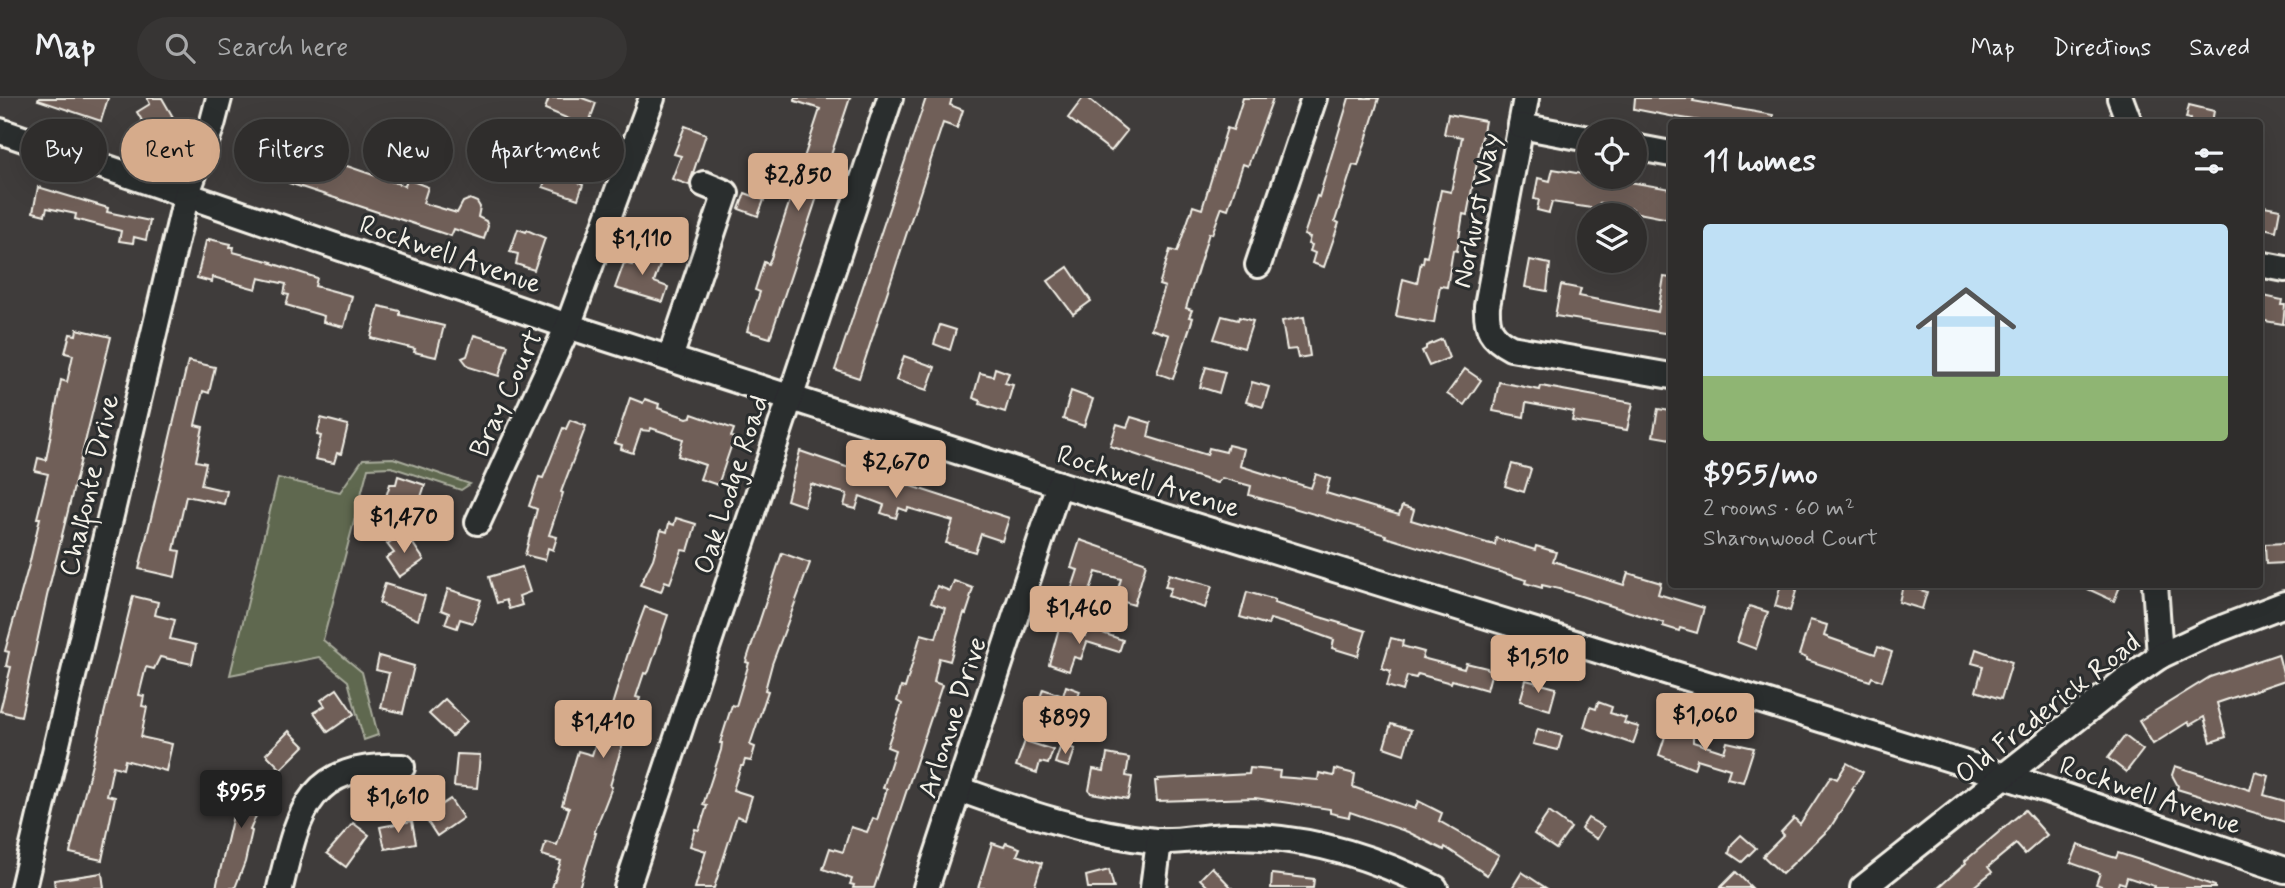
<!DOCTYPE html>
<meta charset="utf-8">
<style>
body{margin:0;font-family:Mynerve,sans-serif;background:#373534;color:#f1f3f6;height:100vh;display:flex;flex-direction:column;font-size:26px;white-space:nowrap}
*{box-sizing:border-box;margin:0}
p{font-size:23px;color:#a7a8a9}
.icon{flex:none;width:38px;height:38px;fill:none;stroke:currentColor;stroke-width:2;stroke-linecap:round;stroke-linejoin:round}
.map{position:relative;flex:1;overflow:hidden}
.details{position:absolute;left:1668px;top:21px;width:595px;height:469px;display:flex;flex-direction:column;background:#2f2d2c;border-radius:7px;box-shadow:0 7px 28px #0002,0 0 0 2px #4a4948}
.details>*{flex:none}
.top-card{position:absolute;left:21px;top:21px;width:665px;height:63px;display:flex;gap:14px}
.tools{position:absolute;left:1577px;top:21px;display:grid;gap:14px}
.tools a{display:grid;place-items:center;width:70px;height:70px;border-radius:50%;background:#2f2d2c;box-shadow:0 7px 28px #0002,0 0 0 2px #4a4948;font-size:35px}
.price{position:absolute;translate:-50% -60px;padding:0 16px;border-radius:7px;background:#d6ab8b;color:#111;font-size:23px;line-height:46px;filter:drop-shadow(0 2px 4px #0008)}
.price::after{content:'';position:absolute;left:50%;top:42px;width:21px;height:16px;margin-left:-10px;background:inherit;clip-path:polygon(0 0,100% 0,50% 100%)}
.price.active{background:#222;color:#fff}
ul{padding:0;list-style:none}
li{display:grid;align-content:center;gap:14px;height:371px;padding:0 35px}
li+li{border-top:2px solid #4a4948}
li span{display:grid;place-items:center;height:217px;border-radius:7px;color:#555}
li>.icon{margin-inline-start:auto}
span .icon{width:126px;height:126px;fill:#fffc;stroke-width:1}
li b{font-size:30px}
h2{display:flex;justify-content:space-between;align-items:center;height:84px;padding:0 35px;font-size:30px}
.tag{padding:0 24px;border-radius:32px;background:#2f2d2c;box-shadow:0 7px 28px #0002,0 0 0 2px #4a4948;font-size:24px;line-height:63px}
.tag.active{background:#d6ab8b;color:#111}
header{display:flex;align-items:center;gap:42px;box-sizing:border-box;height:98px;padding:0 35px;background:#2f2d2c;border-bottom:2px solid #4a4948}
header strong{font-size:33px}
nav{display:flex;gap:38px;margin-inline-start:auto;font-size:24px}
.search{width:490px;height:63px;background:#373534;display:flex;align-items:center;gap:18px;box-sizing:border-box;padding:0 24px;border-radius:38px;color:#a7a8a9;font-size:26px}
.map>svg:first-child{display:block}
.green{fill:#5e684f;stroke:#a9ac9c;stroke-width:2}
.building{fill:#705e58;stroke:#f4f1e8;stroke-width:2}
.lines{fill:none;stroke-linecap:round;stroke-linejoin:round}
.minor-casing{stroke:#f4f1e8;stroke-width:30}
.minor{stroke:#2a2d2e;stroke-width:24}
.labels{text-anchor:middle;stroke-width:6;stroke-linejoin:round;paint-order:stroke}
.street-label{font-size:28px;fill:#f4f1e8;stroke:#2a2d2e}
</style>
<header>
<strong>Map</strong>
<div class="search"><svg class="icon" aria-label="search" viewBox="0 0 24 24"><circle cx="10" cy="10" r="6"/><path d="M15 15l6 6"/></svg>Search here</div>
<nav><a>Map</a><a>Directions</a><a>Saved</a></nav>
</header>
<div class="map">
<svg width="2285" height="790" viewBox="0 0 2285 790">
<rect width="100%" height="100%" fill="#3f3c3b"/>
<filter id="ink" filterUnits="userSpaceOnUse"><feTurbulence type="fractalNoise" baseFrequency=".0143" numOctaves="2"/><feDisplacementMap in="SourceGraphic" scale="14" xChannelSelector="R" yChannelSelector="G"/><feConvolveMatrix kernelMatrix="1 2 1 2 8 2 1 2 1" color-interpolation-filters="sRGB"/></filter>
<g filter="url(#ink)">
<polygon class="green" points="393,360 470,386 461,392 391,369 368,370 323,542 362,574 378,637 364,642 348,583 319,559 230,577 278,380 340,394 363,361"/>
<g class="building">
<polygon points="39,0 108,0 101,23 38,2"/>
<polygon points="147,0 162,0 173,19 148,33 137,14 150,6"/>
<polygon points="549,0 582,0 596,5 586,33 567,26 569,21 545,11"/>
<polygon points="795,0 850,0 770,240 747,233 760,194 755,192 764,164 768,166 771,160 820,11 795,3"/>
<polygon points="926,0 952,0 950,7 963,12 957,30 943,25 859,280 835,272"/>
<polygon points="1083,0 1088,0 1127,33 1111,53 1068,20"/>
<polygon points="1243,0 1273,0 1248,68 1243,66 1228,111 1222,109 1212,136 1209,135 1186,210 1192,212 1189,219 1193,220 1173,281 1157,275 1169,237 1151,231 1165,189 1159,187 1170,152 1177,154 1193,108 1202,111 1227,30 1233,32"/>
<polygon points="1349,0 1379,0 1358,68 1353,67 1335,123 1339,125 1324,169 1312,165 1315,155 1310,153 1312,147 1308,146 1310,139 1304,137 1317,98 1319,99"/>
<polygon points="1635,0 1694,0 1693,3 1773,17 1773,24 1707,24 1670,18 1634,11"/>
<polygon points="2189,7 2214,13 2212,24 2190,24 2191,21 2186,20"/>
<polygon points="1448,16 1485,23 1467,117 1463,116 1457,153 1453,152 1447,189 1440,188 1434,225 1396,218 1403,181 1417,185 1421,164 1423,165 1424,158 1427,159 1441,92 1451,94 1462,39 1444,36"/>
<polygon points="685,28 706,36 689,87 672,81 681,58 674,56"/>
<polygon points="256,46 265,63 248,72 239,55"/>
<polygon points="299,56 343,69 344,67 405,88 407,81 428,89 423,105 457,115 463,104 470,101 477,104 480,109 478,119 486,123 488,128 484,141 454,131 451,138 289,85"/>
<polygon points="561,61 584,69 579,85 583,87 578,101 543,89 548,74 556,77"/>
<polygon points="1553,71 1671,91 1669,121 1633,114 1633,111 1600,105 1598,111 1552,104 1549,115 1537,112 1539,102 1534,101 1538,80 1550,83"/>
<polygon points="38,89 108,110 107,114 150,123 146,142 134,139 133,145 119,143 121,133 75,121 76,116 47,110 45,117 33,114"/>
<polygon points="745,95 764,102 758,118 739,111"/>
<polygon points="2259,107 2280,111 2276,133 2259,129"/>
<polygon points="518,131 526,134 527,132 545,140 534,172 516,166 518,156 510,154"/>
<polygon points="209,141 231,146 230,149 234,149 233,154 272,164 271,165 317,180 315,188 352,198 344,229 323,224 324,218 286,207 289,197 284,196 286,186 259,180 256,191 213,179 212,184 197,180 206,143 209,143"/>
<polygon points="639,149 652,153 650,160 661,164 654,184 668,189 663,204 615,190 624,165 632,167"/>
<polygon points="1530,162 1550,166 1547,193 1525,189"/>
<polygon points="1068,169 1091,203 1073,216 1048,183"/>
<polygon points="1664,179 1671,180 1671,236 1555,218 1561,187 1581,191 1579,198 1658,214"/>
<polygon points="2259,197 2282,202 2281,207 2285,207 2283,226 2259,222"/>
<polygon points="379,208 400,213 400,217 444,228 436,259 414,254 415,251 371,240"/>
<polygon points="1222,218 1238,222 1239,219 1253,223 1244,250 1214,241"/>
<polygon points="1304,219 1310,258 1298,260 1296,251 1287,252 1282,223"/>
<polygon points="940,227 956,232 950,252 934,246"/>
<polygon points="77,231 111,239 47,498 21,618 0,613 11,569 6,568 9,554 5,553 30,463 40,420 37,420 48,376 35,373 38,360 46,362 61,282 67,284 73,257 65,255 70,236 76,237"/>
<polygon points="474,237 508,247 499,278 469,269 462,260 467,258"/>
<polygon points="1442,241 1449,260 1429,268 1422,253 1426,251 1426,248"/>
<polygon points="904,258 935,269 927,292 896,282"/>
<polygon points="188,263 215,269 209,295 203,293 195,327 203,329 196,363 206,365 201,387 227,393 224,406 186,398 174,452 180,453 175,479 139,471"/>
<polygon points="1206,269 1225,274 1219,295 1200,289"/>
<polygon points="995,270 1009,275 1005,285 1013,287 1005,314 980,306 981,303 973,300 980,275 993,278"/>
<polygon points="1465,271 1481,282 1464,307 1447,296"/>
<polygon points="1252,284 1269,289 1263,309 1246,304"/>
<polygon points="1499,284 1540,292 1541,288 1633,305 1627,332 1572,323 1574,314 1526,305 1524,319 1493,313"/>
<polygon points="1071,293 1093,301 1084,328 1063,321"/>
<polygon points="630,300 643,305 645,301 659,306 658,310 687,320 691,319 692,316 734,331 731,339 734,340 718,387 700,381 705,367 678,358 683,341 651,330 650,333 641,332 633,355 621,351 622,347 615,345"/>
<polygon points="1658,311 1671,313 1671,341 1653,338"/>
<polygon points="1131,319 1151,325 1148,339 1207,357 1209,350 1226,354 1228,347 1244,351 1240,368 1311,390 1316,376 1330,381 1326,395 1399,417 1402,408 1414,412 1411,422 1487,445 1495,447 1496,440 1535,452 1536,448 1556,454 1553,463 1566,467 1566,469 1624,487 1628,475 1661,485 1658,496 1704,510 1697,535 1680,530 1679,533 1663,528 1664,525 1559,491 1542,487 1542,490 1525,485 1526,482 1385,439 1386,437 1249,397 1251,388 1222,380 1217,385 1154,365 1155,363 1110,348 1117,326 1127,329"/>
<polygon points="321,320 348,327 341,356 337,355 334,365 315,361 321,338 317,337"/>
<polygon points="570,322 586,328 561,394 563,395 549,437 557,439 553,452 548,450 545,462 525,457 537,411 529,408 539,379 543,380 563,330 566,331"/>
<polygon points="800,353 855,372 854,377 881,385 883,379 1009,420 1002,443 981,436 975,454 946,445 953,423 908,410 907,413 899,410 896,420 881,415 884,407 860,398 856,411 844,408 847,396 811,386 804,408 787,402"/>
<polygon points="1512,366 1531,371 1524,394 1505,388"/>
<polygon points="398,378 425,387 418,408 413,407 410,417 383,408 390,386 396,386"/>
<polygon points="676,420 696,426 688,453 682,452 670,485 665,483 661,494 640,487 653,461 661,432 667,434 669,425 674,427"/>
<polygon points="405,434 424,462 399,479 386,460 394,455 387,446"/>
<polygon points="1080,442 1144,464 1146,466 1134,507 1115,501 1121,481 1096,474 1087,502 1070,496 1078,472 1071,470"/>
<polygon points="2285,445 2285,465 2266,466 2265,446"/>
<polygon points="782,455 810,465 772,566 765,592 768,593 750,647 755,649 751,663 745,662 743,668 741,668 733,692 752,698 745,721 737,718 714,790 695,790 706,753 690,748 695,731 699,732 707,708 703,707 721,652 722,645 720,645 732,607 736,608 749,565 746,564"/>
<polygon points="522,469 530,494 519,498 522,507 509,511 506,502 497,505 489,479"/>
<polygon points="1169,476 1212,488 1205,510 1168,498 1171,490 1165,489"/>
<polygon points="954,483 973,490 970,500 971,501 966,516 964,515 950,563 939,560 934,584 942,587 874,790 853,790 854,787 850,786 852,781 823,771 830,750 843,754 851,729 867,734 873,720 877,722 887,691 883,690 895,652 887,649 902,606 897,603 901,589 905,590 921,536 936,540 945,510 931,505 937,488 950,493"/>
<polygon points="385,486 425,498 418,522 379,505"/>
<polygon points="1781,486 1797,490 1790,513 1775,508"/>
<polygon points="2077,486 2121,486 2114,503"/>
<polygon points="1903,487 1927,494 1922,511 1899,504"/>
<polygon points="448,491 481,502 473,525 460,521 457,530 445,526 449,515 441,512"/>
<polygon points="1247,494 1275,502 1274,505 1366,533 1358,558 1332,550 1334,542 1301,530 1270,521 1268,527 1240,519"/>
<polygon points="133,498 158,504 155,517 175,522 170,541 196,547 192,566 160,559 154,571 146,569 139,597 144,598 142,608 147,609 141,639 172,646 166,673 125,662 123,671 113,668 107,697 115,699 102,762 70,755"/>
<polygon points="1749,508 1768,514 1756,551 1737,544"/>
<polygon points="645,509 668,517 649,573 647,576 644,575 636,599 640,600 631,628 628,628 610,688 612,689 594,735 596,735 579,790 552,790 561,763 542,757 546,744 557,747 569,710 562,707 578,653 592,657 600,632 604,633 629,552"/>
<polygon points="1810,522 1827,527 1824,538 1875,556 1878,549 1892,554 1882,583 1872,579 1870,583 1807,562 1807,560 1799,557"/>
<polygon points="1059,530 1085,538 1088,530 1123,542 1119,554 1087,544 1081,561 1074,559 1069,573 1049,566"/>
<polygon points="1391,540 1403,543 1402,548 1424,554 1422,560 1464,571 1466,565 1487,570 1487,572 1492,573 1487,592 1452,582 1451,585 1418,576 1416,580 1407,578 1403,593 1387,588 1391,573 1382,570"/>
<polygon points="1976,551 2012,564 2001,601 1976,593 1983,568 1972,565"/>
<polygon points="2278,556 2285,582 2217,605 2226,639 2211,644 2204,619 2190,627 2188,624 2153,646 2139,623 2210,579"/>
<polygon points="379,558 414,568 403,615 381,610 389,575 376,572"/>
<polygon points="1526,582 1556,590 1550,612 1520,603"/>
<polygon points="1066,588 1080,593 1074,611 1069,610 1062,628 1034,618 1043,591 1063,598"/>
<polygon points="337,591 354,616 328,634 314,614 325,608 321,602"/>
<polygon points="445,601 467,623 452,638 429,616"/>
<polygon points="1598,604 1612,609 1610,615 1626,620 1624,625 1639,629 1633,646 1584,629 1590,609 1596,611"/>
<polygon points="1391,626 1411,632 1404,656 1384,649"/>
<polygon points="1669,626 1693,633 1693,644 1724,654 1727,644 1754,650 1743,684 1727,680 1730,671 1697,661 1694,671 1659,657"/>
<polygon points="1538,631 1562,638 1558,652 1533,646"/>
<polygon points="289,633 304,648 281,671 266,656"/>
<polygon points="2125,638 2143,652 2126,674 2108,660"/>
<polygon points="1025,643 1053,652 1048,666 1040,664 1037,675 1016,668"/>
<polygon points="1061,647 1075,651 1069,669 1055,665"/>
<polygon points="457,656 480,657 477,690 454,688"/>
<polygon points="1107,656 1129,660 1126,678 1132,679 1128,701 1091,695 1089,692 1093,671 1104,673"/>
<polygon points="1847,665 1863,674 1852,691 1854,692 1830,730 1782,776 1763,758 1784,737 1781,734 1794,720 1800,726 1831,678 1837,681"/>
<polygon points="2175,668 2250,692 2255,674 2269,678 2264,697 2285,703 2285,724 2177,691 2178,688 2172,677"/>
<polygon points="1250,670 1280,673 1279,679 1318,682 1319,675 1334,678 1335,671 1355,676 1353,689 1415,711 1418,703 1442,715 1439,723 1499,757 1487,777 1445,749 1444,752 1408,734 1350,714 1349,719 1330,715 1330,711 1255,700 1157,703 1155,683 1158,683 1158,681 1249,676"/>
<polygon points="240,678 246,681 248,678 269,687 250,732 252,733 245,764 235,790 216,790 235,709 241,694 235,692"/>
<polygon points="450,701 463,720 437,738 424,718"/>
<polygon points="2025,712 2047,737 2025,756 2016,746 1988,769 1992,774 1972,790 1938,790 1966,765 1965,763"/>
<polygon points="1549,714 1571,730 1556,751 1534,736"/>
<polygon points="1588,720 1604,729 1597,741 1581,731"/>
<polygon points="412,723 416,745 385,751 380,729"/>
<polygon points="353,725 369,737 346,769 327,755"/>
<polygon points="1741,737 1756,750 1742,764 1729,755 1732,746"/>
<polygon points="992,745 1004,749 1006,745 1020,750 1017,757 1042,765 1034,790 978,790"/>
<polygon points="2078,747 2106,757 2116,760 2118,755 2146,764 2215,788 2215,790 2153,790 2154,788 2127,779 2125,786 2119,784 2117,790 2107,790 2096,786 2100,775 2071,765"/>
<polygon points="1212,769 1232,790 1209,790 1200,781"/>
<polygon points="1109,772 1114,790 1088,790 1086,778"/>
<polygon points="1522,774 1546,790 1512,790"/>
<polygon points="1736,774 1752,790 1720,790"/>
<polygon points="102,775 104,790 55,790 54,782"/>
<polygon points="1272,776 1314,781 1313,790 1271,790"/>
</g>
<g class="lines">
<defs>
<g id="minor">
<path d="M1526,0L1487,208C1486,230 1491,240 1511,250L1671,278"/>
<polyline points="2120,0 2129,24"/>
<polyline points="1521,28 1589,41"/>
<polyline points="0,33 568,228 1059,386 2005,678 2285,772"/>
<polyline points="1634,49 1671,56"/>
<polyline points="2259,166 2285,171"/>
<polyline points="1258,167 1314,0"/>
<polyline points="670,260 726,95 704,86"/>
<polyline points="478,424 568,228 652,0"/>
<polyline points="2155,486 2160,558"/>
<path d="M959,691C1025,715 1084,735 1155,743C1179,745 1205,738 1229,738C1301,737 1371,757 1435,790"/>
<polyline points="23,790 187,95 212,27 219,0"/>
<path d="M280,790C299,711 309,665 402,669"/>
<polyline points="627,790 890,0"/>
<polyline points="926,790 1059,386"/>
<polyline points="1153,790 1159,743"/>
<polyline points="1863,790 2124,583 2160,558 2209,535 2285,506"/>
</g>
</defs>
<use href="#minor" class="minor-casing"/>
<use href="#minor" class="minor"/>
</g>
</g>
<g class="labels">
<g class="street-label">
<text transform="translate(1475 112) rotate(-79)" y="10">Norhurst Way</text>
<text transform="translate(451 155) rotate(19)" y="10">Rockwell Avenue</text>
<text transform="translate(505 295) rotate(-65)" y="10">Bray Court</text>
<text transform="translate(1149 382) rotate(17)" y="10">Rockwell Avenue</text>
<text transform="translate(730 386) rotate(-72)" y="10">Oak Lodge Road</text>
<text transform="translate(88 387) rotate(-77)" y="10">Chalfonte Drive</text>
<text transform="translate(2047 609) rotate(-38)" y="10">Old Frederick Road</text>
<text transform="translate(951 619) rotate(-72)" y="10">Arlonne Drive</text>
<text transform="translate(2151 696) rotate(19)" y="10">Rockwell Avenue</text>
</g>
</g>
</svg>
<div class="tools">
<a><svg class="icon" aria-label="locate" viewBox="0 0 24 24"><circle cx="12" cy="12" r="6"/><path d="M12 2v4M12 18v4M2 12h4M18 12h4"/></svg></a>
<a><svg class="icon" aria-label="layers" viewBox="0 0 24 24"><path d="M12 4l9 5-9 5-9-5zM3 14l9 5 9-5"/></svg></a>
</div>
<b class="price" style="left:798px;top:115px">$2,850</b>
<b class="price" style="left:642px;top:179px">$1,110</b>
<b class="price" style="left:896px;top:402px">$2,670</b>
<b class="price" style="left:404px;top:457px">$1,470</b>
<b class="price" style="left:1079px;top:548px">$1,460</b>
<b class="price" style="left:1538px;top:597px">$1,510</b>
<b class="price" style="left:1705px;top:655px">$1,060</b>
<b class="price" style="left:1065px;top:658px">$899</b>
<b class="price" style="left:603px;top:662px">$1,410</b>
<b class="price active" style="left:241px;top:732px">$955</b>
<b class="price" style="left:398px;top:737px">$1,610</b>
<div class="top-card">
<a class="tag">Buy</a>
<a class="tag active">Rent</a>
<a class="tag">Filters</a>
<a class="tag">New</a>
<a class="tag">Apartment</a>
</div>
<section class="details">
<h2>11 homes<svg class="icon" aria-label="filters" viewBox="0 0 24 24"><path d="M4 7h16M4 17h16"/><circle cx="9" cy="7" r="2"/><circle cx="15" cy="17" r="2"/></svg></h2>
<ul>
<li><span style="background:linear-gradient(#bfe0f5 70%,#8fb573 0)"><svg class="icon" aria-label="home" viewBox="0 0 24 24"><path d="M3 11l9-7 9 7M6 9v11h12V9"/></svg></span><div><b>$955/mo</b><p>2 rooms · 60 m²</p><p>Sharonwood Court</p></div></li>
</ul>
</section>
</div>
